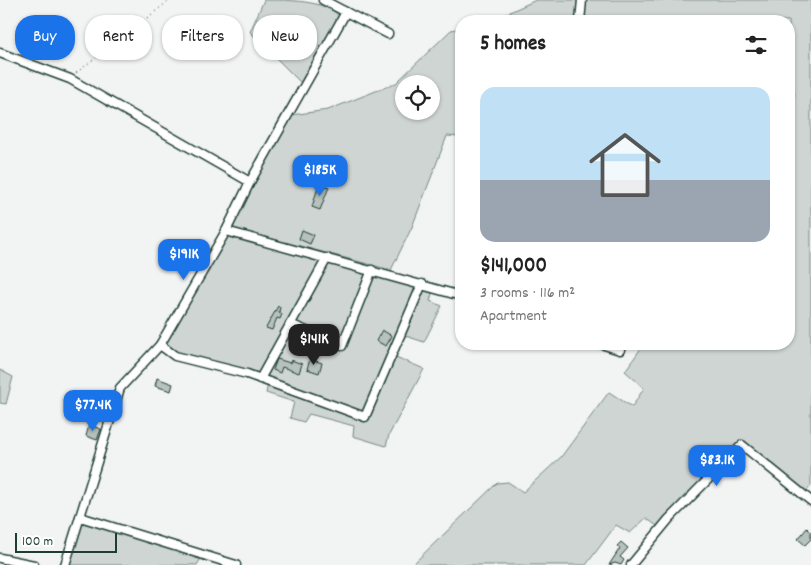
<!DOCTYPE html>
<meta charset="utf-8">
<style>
body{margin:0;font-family:Dekko,sans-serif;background:#f2f2f2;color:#222;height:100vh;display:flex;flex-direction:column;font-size:19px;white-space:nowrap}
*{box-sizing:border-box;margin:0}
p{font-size:16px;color:#767676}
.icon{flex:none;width:28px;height:28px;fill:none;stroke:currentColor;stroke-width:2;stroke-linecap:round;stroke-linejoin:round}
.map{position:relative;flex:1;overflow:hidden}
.drawer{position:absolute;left:455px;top:15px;width:340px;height:335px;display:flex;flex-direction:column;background:#fff;border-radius:20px;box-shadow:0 1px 4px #0004}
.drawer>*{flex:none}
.guide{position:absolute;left:15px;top:15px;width:365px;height:45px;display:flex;gap:10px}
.tools{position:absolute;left:395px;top:75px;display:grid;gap:10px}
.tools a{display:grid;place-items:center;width:45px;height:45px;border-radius:50%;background:#fff;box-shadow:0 1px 4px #0004;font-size:25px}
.scale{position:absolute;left:15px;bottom:12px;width:102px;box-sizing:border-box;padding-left:5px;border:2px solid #1f3d34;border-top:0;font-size:14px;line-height:18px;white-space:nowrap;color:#1f3d34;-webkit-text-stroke:4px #fff;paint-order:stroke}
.price{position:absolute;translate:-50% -42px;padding:0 11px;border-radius:10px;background:#1a73e8;color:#fff;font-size:16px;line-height:32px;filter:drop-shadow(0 1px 2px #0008)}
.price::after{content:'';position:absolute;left:50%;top:30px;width:15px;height:11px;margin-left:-8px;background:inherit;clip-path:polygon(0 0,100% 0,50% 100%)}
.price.on{background:#222;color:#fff}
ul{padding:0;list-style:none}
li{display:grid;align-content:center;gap:10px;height:265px;padding:0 25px}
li+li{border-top:1px solid #e0e0e0}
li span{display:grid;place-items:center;height:155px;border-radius:15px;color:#555}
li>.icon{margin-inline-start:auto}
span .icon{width:90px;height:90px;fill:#fffc;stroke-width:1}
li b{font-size:21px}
h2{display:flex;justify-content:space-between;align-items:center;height:60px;padding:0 25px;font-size:21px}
.pill{padding:0 18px;border-radius:20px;background:#fff;box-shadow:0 1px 4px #0004;font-size:18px;line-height:45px}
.pill.on{background:#1a73e8;color:#fff}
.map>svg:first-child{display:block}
.green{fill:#ced5d3;stroke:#768984;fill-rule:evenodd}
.building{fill:#b7c1bd;stroke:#1f3d34}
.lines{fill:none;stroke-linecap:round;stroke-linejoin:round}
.street-casing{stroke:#1f3d34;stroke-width:11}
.path{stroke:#1f3d34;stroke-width:1;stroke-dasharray:1 4;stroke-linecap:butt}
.street{stroke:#fff;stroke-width:8}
</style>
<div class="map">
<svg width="811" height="565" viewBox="0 0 811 565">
<rect width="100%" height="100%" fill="#f2f3f3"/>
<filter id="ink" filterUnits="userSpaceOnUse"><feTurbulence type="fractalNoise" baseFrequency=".02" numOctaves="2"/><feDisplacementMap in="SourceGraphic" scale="10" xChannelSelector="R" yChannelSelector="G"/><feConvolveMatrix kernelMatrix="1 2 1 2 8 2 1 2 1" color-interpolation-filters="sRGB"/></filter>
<g filter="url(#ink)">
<g class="green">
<path d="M264,0C287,0 325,0 339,16L301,83L250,32Z"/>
<polygon points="536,0 579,0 576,21 490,21"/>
<polygon points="584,0 811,0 811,486 806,492 742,441 657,526 646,518 630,533 616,525 586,565 412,565 497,483 508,482 523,492 561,457 609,392 632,407 644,388 625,371 644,344 789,344 789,21 581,21"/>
<path d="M461,28V137L447,136L412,227L391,270L231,228L244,198L291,115L328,110L396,83L451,30ZM404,84H431V111H404Z"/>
<polygon points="227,235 433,290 430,301 442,306 424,342 397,333 389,354 424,369 389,435 386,446 353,436 354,426 309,414 304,422 290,418 294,402 266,393 268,384 244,375 174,359 159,350"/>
<polygon points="0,370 13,377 6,404 0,403"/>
<polygon points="81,521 202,557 197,565 68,565"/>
</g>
<g class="building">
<polygon points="319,184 329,187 320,210 312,207"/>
<polygon points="302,230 314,235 310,244 299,239"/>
<polygon points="278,306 280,307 279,312 282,314 280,319 277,318 272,330 266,328"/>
<polygon points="382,330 392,336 386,346 376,341"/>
<polygon points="277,359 290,363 291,360 302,364 299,373 282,367 280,373 273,370"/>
<polygon points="310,359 322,363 319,373 307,369"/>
<polygon points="157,378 173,384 171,391 155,386"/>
<polygon points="89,425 101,429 97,440 86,436"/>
<polygon points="807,528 811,532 811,539 805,545 798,539"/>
<polygon points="621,542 628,548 620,557 624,560 621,565 615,563 609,565 620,548 617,546"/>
</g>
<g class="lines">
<defs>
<g id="street">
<polyline points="323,0 388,34"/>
<polyline points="580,21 582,0"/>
<polyline points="0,53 70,79 250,182"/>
<polyline points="789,94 789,95"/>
<polyline points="226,231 461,296"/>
<polyline points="290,324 342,346 372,270"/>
<polyline points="601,344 620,350"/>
<polyline points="160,345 175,356 247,374 365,417 422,284"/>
<polyline points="260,379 327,258"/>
<polyline points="80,517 236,565"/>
<polyline points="0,558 34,565"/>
<polyline points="65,565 120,388 160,345 226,231 250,182 346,12"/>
<polyline points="631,565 669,519 742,445 811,501"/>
</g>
</defs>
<use href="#street" class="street-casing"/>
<polyline class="path" points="76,73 170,0"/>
<use href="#street" class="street"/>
</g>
</g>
</svg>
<div class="tools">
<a><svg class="icon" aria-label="locate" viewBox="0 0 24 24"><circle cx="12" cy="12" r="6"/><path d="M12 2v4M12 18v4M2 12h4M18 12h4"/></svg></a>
</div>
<div class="scale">100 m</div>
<b class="price" style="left:320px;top:197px">$185K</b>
<b class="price" style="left:184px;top:281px">$191K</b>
<b class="price on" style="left:314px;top:366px">$141K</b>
<b class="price" style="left:93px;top:432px">$77.4K</b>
<b class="price" style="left:717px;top:487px">$83.1K</b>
<div class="guide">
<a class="pill on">Buy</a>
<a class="pill">Rent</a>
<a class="pill">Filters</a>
<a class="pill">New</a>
</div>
<section class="drawer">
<h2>5 homes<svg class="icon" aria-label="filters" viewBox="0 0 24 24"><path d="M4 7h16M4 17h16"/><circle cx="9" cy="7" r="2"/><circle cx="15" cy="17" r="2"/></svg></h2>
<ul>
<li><span style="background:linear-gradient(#bfe0f5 60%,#9aa5b1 0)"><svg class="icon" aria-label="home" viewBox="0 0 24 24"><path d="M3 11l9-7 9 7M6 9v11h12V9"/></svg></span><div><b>$141,000</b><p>3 rooms · 116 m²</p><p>Apartment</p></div></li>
</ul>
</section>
</div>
